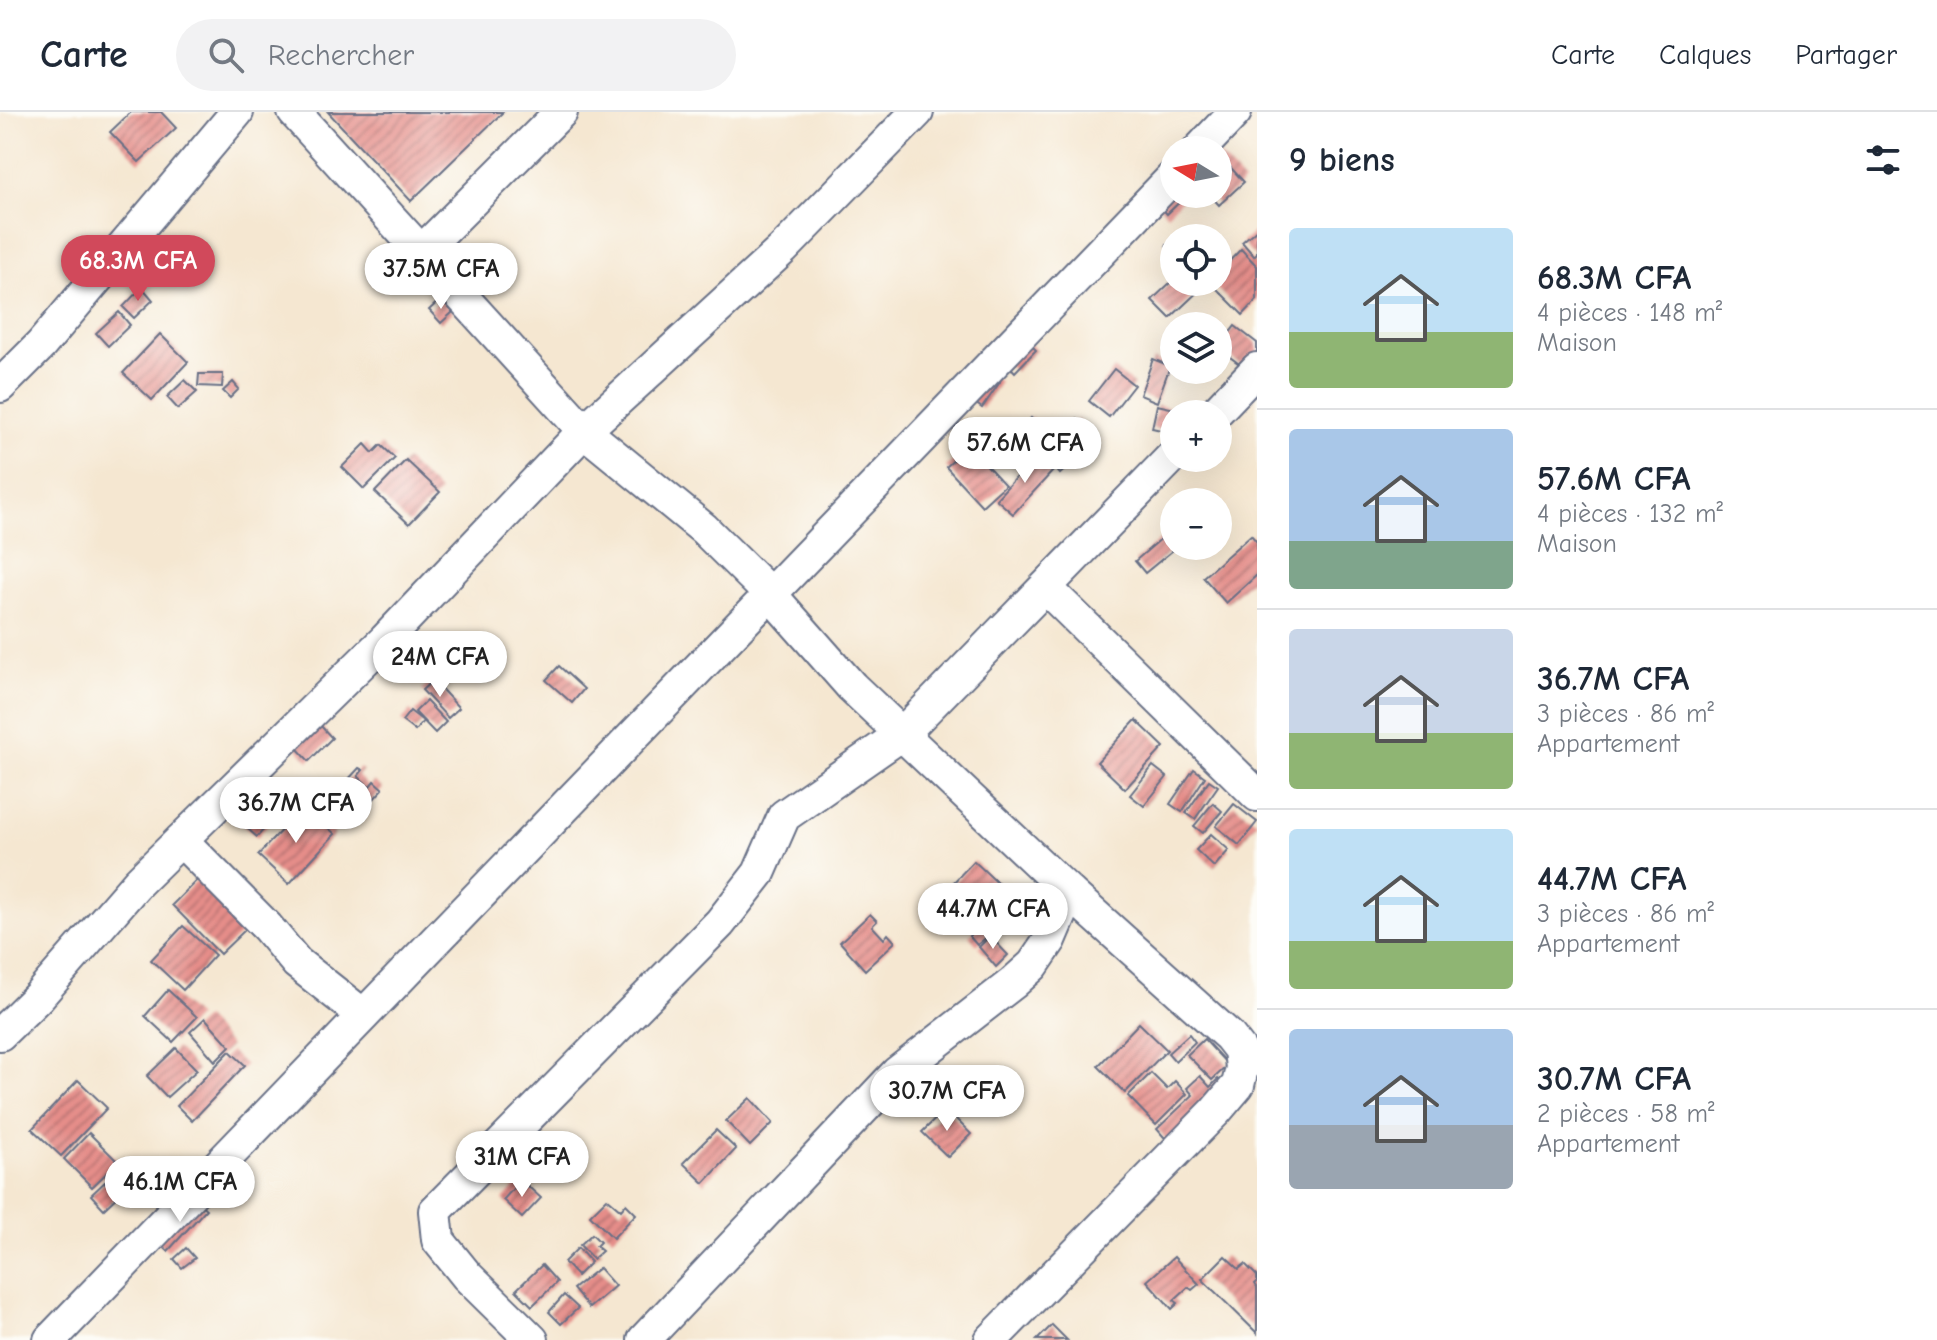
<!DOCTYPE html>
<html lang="fr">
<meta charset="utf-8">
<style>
body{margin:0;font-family:"Comic Neue",sans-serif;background:#f2f2f3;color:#1f2937;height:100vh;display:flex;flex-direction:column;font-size:30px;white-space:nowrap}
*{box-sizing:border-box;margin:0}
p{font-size:26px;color:#747a83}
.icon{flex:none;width:44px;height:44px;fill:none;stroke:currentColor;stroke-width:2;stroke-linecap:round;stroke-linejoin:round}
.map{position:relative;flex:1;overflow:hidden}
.details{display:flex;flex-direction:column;background:#fff;width:680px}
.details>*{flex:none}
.needle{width:52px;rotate:280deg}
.controls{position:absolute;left:1160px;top:24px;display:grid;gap:16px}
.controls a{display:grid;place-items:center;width:72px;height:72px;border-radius:50%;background:#fff;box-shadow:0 8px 32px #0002;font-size:40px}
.price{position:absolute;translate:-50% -68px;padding:0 18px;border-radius:28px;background:#fff;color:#222;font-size:26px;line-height:52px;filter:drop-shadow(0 2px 4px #0008)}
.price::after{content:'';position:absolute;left:50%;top:48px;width:24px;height:18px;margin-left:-12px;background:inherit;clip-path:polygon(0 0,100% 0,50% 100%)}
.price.selected{background:#d1495b;color:#fff}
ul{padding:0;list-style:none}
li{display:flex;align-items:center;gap:24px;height:200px;padding:0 32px}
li+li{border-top:2px solid #e0e1e3}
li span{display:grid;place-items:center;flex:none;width:224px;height:160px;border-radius:8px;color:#555}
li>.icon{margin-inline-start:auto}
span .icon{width:96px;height:96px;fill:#fffc;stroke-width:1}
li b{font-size:34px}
h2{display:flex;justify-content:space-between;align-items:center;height:96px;padding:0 32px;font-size:34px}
header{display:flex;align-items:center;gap:48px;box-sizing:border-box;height:112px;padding:0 40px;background:#fff;border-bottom:2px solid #e0e1e3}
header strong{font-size:38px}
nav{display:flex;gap:44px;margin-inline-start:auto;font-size:28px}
.search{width:560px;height:72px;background:#f2f2f3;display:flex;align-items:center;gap:20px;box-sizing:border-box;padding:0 28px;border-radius:44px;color:#747a83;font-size:30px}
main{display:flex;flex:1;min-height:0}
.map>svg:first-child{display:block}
.building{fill:url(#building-hatch)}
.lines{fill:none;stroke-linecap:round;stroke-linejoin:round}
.minor-casing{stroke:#676f86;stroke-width:36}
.minor{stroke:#fff;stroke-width:32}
</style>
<header>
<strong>Carte</strong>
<div class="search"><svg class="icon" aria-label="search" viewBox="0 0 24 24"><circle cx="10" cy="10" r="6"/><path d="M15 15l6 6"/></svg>Rechercher</div>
<nav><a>Carte</a><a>Calques</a><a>Partager</a></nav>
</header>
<main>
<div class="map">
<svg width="1257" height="1228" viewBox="0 0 1257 1228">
<defs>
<pattern id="building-hatch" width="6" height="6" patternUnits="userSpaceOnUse" patternTransform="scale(2)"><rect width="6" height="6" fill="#e58d89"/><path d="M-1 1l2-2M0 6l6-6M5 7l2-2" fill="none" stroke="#b97473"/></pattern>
</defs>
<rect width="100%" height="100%" fill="#fdfcf7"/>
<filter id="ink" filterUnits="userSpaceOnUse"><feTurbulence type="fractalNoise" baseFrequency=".0125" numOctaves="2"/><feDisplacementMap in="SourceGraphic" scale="16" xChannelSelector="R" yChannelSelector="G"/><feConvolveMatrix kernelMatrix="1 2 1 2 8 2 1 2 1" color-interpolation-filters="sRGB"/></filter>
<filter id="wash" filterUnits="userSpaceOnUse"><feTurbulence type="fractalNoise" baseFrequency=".006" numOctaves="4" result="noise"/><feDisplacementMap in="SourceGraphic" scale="32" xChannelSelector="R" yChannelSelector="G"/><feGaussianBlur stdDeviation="1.8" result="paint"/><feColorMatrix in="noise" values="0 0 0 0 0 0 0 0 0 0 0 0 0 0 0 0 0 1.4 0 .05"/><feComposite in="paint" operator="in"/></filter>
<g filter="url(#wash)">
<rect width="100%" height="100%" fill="#f5e7d1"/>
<g id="blocks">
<g class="building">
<polygon points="131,0 161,0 176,16 139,50 110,20"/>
<polygon points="328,0 503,0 411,89"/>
<polygon points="1218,42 1244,70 1219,93 1209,82 1218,82"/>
<polygon points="1174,82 1188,82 1167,102 1154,88"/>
<polygon points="1183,117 1191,126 1174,126 1174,142 1166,134"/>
<polygon points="1257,117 1257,141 1254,144 1242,130"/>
<polygon points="1241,137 1257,154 1257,188 1243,203 1210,170 1218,170 1218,161"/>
<polygon points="1174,167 1174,170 1200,170 1204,174 1170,206 1152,188"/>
<polygon points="142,175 153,188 134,206 123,195"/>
<polygon points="441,187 453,200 441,211 429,198"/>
<polygon points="119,200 130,213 108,234 96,221"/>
<polygon points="1235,214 1257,231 1257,250 1250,260 1218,236"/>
<polygon points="1018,220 1036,238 1015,260 997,241"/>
<polygon points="160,222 188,250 152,288 123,261"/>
<polygon points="1153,247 1170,254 1157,290 1140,283"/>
<polygon points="981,257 1000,270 982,296 963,282"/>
<polygon points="1114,257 1134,273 1109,305 1089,289"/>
<polygon points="199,262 223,262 222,275 198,274"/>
<polygon points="185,268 197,280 178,297 167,285"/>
<polygon points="233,270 239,277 230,286 223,279"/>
<polygon points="1157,293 1193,301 1193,302 1174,302 1174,321 1152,316"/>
<polygon points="1031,306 1050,323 1020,357 1001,340"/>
<polygon points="1077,307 1096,329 1060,362 1040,339"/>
<polygon points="365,332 373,341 381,333 395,346 364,377 342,355"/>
<polygon points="969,334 1005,373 982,394 946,355"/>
<polygon points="1036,343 1053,359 1013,402 996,387"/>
<polygon points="406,348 440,380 409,412 375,380"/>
<polygon points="1169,420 1174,426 1174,434 1178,434 1145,461 1135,449"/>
<polygon points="1251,423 1257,430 1257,463 1226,491 1203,465"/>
<polygon points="559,554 584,577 572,591 546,568"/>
<polygon points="433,568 459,596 448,606 422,578"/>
<polygon points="426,589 446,610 435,621 415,600"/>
<polygon points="410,599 423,609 415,619 402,609"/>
<polygon points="1136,608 1164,635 1125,677 1097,650"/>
<polygon points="320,613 332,626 309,649 296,635"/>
<polygon points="1153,654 1167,665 1144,694 1130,683"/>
<polygon points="359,656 363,658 358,664 369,675 374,669 383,677 369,692 346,670"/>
<polygon points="1194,657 1205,665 1182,700 1170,692"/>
<polygon points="1209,668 1218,674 1195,707 1186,701"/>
<polygon points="341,671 366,693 357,703 332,681"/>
<polygon points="247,686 272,708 257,725 232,703"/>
<polygon points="1213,691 1222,699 1203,721 1194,714"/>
<polygon points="1234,692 1257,710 1239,733 1216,714"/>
<polygon points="304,694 335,722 289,772 258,743"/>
<polygon points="1211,722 1229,738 1214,755 1196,738"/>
<polygon points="974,749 1004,777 981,803 950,774"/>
<polygon points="197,768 246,817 220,842 172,793"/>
<polygon points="870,802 877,809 872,814 884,827 888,822 895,830 865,858 840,830"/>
<polygon points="183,814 215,843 183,878 151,848"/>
<polygon points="981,814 988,824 977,833 969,824"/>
<polygon points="990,824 1008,843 996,855 979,835"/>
<polygon points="168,878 197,905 173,930 145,904"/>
<polygon points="205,906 230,934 215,949 190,920"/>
<polygon points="1139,911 1167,938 1125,981 1098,954"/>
<polygon points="1189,922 1195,930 1175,949 1168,941"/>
<polygon points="1204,927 1228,953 1212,968 1187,943"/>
<polygon points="176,936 197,958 167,985 147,964"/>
<polygon points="230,939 245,953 192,1009 177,994"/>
<polygon points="1151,961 1167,977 1175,969 1187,982 1156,1013 1128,984"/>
<polygon points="1200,964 1210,975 1218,967 1228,978 1170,1032 1157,1017 1193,983 1187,976"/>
<polygon points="78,968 107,996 61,1044 32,1017"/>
<polygon points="750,986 773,1011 750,1034 726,1009"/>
<polygon points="946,997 971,1022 948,1045 922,1020"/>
<polygon points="716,1018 736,1037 704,1071 683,1051"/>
<polygon points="89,1021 118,1050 92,1075 64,1047"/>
<polygon points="129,1047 142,1061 104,1097 91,1083"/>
<polygon points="521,1068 541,1086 522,1106 503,1088"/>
<polygon points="192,1085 206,1097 168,1139 155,1127"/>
<polygon points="607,1086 621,1098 626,1092 636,1102 613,1126 590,1103"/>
<polygon points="592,1122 600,1130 596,1134 602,1139 593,1147 580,1133"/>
<polygon points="186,1136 195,1146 182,1156 174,1147"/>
<polygon points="578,1136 591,1150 577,1164 564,1150"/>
<polygon points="1225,1144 1239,1157 1245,1152 1257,1164 1257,1170 1255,1172 1257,1175 1257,1221 1202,1167"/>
<polygon points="1174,1145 1199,1172 1192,1178 1188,1175 1174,1188 1178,1191 1172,1197 1147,1169"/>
<polygon points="542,1153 557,1170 532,1194 516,1178"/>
<polygon points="599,1156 615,1174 589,1196 573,1177"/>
<polygon points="564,1183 578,1196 561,1212 549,1200"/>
<polygon points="1052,1213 1067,1228 1037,1228"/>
</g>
</g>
</g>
<g filter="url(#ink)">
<use href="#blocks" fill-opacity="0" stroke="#676f86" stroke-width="2"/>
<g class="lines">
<defs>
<g id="minor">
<polyline points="294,0 584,319 704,417 770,482 852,575 1070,781 1229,924 1240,938 1242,956 1238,973 1215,1000 991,1228"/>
<polyline points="1199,38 1235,0"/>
<polyline points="421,140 561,0"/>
<polyline points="0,274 41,233 237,0"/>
<polyline points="1214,302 1257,257"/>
<polyline points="1046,476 1257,683"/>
<polyline points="181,728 267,815 297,851 363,903"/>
<polyline points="0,922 38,885 138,770 385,528 584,319 783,137 917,0"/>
<polyline points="50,1228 1174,64"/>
<polyline points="532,1228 467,1164 438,1128 435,1099 720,811 759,761 784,704 902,622 1174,343"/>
<polyline points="644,1228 897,961 1013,871 1033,853 1050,828 1070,781"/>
</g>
</defs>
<use href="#minor" class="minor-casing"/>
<use href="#minor" class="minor"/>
</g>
</g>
</svg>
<div class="controls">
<a><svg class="needle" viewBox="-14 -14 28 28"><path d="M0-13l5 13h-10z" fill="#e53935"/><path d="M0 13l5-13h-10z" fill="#747a83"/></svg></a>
<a><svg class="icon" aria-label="locate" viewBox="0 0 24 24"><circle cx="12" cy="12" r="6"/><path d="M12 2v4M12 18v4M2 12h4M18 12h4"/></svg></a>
<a><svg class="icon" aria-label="layers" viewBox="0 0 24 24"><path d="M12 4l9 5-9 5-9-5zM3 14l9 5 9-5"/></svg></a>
<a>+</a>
<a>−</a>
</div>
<b class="price selected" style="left:138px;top:191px">68.3M CFA</b>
<b class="price" style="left:441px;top:199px">37.5M CFA</b>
<b class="price" style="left:1025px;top:373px">57.6M CFA</b>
<b class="price" style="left:440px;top:587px">24M CFA</b>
<b class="price" style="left:296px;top:733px">36.7M CFA</b>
<b class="price" style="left:993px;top:839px">44.7M CFA</b>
<b class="price" style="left:947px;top:1021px">30.7M CFA</b>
<b class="price" style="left:522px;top:1087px">31M CFA</b>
<b class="price" style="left:180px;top:1112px">46.1M CFA</b>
</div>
<section class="details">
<h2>9 biens<svg class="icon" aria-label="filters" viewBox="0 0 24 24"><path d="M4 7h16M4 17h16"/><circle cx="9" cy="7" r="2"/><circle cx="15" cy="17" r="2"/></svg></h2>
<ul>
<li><span style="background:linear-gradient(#bfe0f5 65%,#8fb573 0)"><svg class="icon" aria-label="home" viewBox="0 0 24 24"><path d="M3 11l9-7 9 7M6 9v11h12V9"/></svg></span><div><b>68.3M CFA</b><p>4 pièces · 148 m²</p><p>Maison</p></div></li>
<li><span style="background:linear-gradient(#a9c7e8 70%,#7fa58c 0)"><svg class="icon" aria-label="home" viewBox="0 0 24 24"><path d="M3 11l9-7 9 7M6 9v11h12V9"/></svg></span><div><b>57.6M CFA</b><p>4 pièces · 132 m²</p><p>Maison</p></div></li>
<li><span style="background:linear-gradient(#c9d6e8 65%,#8fb573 0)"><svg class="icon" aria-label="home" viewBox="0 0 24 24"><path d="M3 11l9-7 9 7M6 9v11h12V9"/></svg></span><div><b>36.7M CFA</b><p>3 pièces · 86 m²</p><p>Appartement</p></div></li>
<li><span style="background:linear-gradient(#bfe0f5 70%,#8fb573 0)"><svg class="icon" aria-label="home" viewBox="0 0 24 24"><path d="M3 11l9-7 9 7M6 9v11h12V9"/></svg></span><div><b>44.7M CFA</b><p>3 pièces · 86 m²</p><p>Appartement</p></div></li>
<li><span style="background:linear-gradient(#a9c7e8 60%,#9aa5b1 0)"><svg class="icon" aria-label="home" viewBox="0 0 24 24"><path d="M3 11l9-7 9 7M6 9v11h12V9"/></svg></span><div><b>30.7M CFA</b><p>2 pièces · 58 m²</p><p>Appartement</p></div></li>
</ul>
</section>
</main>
